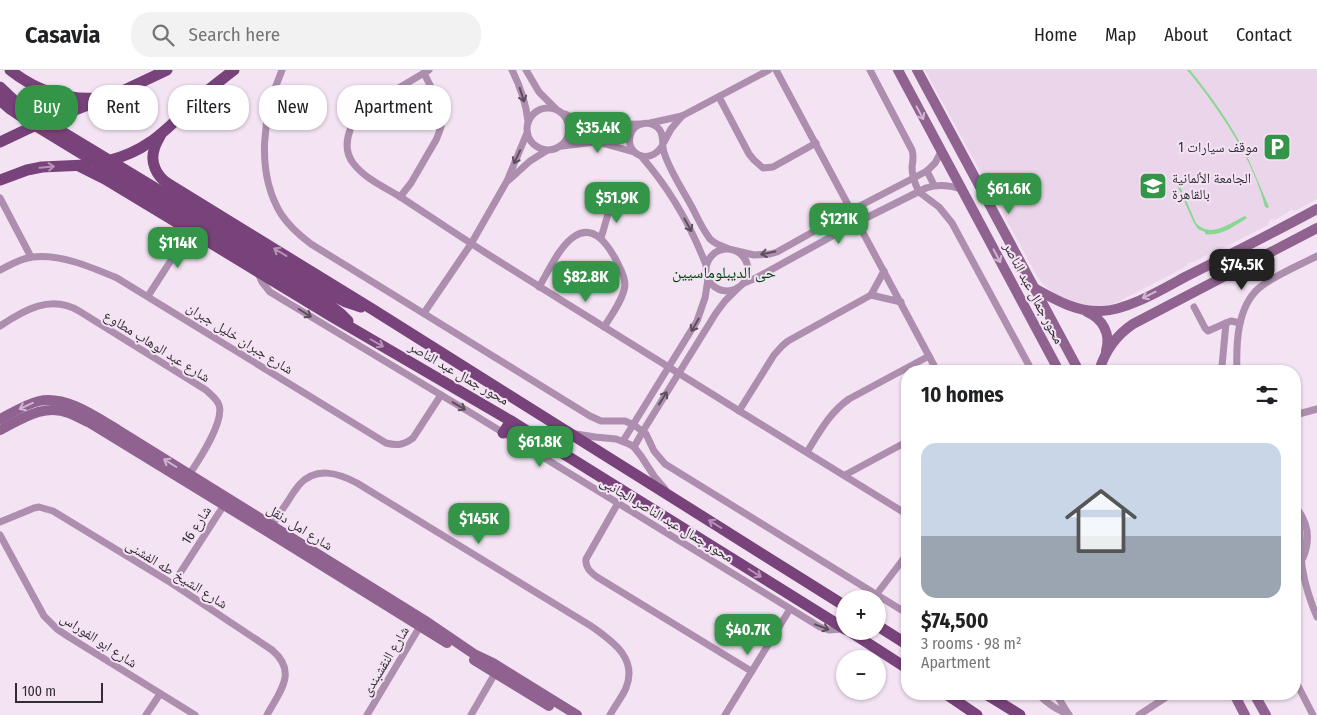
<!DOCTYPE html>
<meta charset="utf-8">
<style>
body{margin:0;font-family:"Fira Sans Condensed","Noto Naskh Arabic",sans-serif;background:#f2f2f2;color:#202124;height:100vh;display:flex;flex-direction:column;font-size:19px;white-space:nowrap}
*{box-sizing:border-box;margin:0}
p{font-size:16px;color:#757577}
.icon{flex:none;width:28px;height:28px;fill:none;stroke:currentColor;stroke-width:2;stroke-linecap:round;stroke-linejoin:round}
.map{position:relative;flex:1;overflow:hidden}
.details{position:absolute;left:901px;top:295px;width:400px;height:335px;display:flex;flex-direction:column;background:#fff;border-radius:20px;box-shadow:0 1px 4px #0004}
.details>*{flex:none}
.guide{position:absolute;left:15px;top:15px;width:475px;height:45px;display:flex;gap:10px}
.tools{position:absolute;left:836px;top:520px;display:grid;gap:10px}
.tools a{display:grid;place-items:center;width:50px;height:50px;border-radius:50%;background:#fff;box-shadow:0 1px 4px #0004;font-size:25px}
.scale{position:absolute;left:15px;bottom:12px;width:88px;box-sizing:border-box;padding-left:5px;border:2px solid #322c32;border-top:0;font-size:14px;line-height:18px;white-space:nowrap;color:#322c32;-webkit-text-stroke:4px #f3e3f3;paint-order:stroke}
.price{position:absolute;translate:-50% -42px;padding:0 11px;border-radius:10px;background:#349549;color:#fff;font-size:16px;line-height:32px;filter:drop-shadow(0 1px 2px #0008)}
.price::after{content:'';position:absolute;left:50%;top:30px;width:15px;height:11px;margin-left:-8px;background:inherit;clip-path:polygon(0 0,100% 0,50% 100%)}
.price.on{background:#222;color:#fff}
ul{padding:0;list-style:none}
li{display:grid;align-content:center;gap:10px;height:265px;padding:0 20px}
li span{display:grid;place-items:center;height:155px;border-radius:15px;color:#555}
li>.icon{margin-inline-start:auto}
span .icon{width:90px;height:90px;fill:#fffc;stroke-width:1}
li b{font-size:21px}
h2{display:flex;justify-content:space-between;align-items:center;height:60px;padding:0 20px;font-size:21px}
.tag{padding:0 18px;border-radius:20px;background:#fff;box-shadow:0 1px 4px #0004;font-size:18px;line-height:45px}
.tag.on{background:#349549;color:#fff}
header{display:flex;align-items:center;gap:30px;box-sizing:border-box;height:70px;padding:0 25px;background:#fff;border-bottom:1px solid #e0e0e0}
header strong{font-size:24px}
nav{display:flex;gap:28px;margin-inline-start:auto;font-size:18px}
.search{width:350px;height:45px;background:#f2f2f2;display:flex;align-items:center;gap:12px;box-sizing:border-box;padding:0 18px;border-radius:20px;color:#757577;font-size:19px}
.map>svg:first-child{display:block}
.built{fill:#ebd5eb}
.green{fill:#88d793}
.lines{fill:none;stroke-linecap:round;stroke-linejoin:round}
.street{stroke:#ad8eae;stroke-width:7}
.secondary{stroke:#8f6290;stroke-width:10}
.primary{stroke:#78427a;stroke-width:11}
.oneway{stroke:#5d4e5d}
.oneway2{stroke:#d0b6d0}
.oneway3{stroke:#b692b6}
.labels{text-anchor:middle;stroke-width:4;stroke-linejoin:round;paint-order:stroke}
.poi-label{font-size:14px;fill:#322c32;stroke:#f3e3f3;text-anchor:end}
.street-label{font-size:14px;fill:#322c32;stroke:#f3e3f3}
.quarter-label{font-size:16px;fill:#004313;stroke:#f3e3f3}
</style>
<header>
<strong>Casavia</strong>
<div class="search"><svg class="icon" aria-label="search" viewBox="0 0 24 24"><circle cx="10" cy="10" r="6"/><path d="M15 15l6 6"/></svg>Search here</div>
<nav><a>Home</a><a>Map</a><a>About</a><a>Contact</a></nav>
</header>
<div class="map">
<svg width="1317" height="645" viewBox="0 0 1317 645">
<rect width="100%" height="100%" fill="#f3e3f3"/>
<polygon class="built" points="925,0 1317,0 1317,129 1295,141 1291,139 1287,143 1275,150 1272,149 1269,151 1268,155 1213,183 1210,182 1205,186 1194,192 1190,192 1188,193 1187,196 1118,232 1109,235 1088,237 1059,227 1043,214 1037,206"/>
<g class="green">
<path d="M1187,0H1190C1211,26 1231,54 1246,84C1254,101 1261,119 1269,137L1268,138L1265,137C1254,90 1218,37 1187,0Z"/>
<path d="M1174,105H1175L1196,153C1210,169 1230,153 1245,146L1247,148C1235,156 1219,167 1205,164V162L1198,159L1194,153L1173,106Z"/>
</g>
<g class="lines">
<g class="street">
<path d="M282,0C263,44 255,101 281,144C289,156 299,165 311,174L590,346L601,351H625L634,355L646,364L654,381L665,394L908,544"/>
<path d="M429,0L360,41C350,56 341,77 353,93C366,110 385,117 402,128C434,149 465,170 497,190C578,241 659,291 741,342C796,376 852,410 908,445"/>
<path d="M512,0C520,16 526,33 528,51"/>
<polyline points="526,0 539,22 556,39"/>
<polyline points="776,0 937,301"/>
<path d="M870,0L912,80C914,86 913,91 912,97C912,106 915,114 919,122L939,137L952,153L1032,301"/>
<polyline points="719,27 749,84 754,90 763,98 773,97 816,73"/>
<circle cx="548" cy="59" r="21"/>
<polyline points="565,44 577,50 596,55 640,54"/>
<polyline points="650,53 682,46 769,0"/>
<polyline points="664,72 671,59 682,46"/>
<polyline points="562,76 595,72 605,74 634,82"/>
<path d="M662,76C649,97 623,83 631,63C636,52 651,50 659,59C664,65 662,71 663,77C663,81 665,85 666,88C673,106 684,122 693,139C698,149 703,160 710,169C715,174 721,176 727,178"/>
<path d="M641,86C669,118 691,156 706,195"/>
<polyline points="927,101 934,115"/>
<polyline points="509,110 530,91 546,81"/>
<path d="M400,127L411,113L436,70C439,63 443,55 442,47C440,32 430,16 424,3"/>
<polyline points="0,128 31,187"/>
<polyline points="601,168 611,134"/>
<circle cx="727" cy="200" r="21"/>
<polyline points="737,181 754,185 770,184 777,182 852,140 927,101 935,93 941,82"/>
<path d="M0,200C10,195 21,188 33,187C61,184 91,197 117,208L386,373C397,376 404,375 413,368L441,325"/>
<polyline points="257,201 262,212 270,222 476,346 820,557 829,560 842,559"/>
<path d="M744,213L756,208L858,152L926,118C938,114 949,115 961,119"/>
<path d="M539,217C548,202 560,175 575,166C594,154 608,175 616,190C620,198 625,206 625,215C624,228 611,246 604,257"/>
<polyline points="871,225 884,201"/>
<polyline points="148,226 190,161"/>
<polyline points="1194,237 1205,258 1208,261 1226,253"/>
<polyline points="424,243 471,174 507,111 527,63"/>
<path d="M0,256C24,240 51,224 79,241L206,320C211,325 217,329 219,335C225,352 197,393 187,408"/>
<polyline points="1219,301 1222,296 1226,253 1231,251 1240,253"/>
<path d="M1237,301C1236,274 1237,237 1259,218C1273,206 1300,195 1317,186"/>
<polyline points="739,341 774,285 782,276 788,271 871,225 901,232"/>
<polyline points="1295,345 1317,339"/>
<polyline points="576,364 595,367 616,369 629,374 634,377 641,386 654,406 665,419"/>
<polyline points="623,371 697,251 705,228 708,209"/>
<polyline points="634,377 643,361 716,243 725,231 738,218"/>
<path d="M807,382C819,363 830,342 849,329L929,286"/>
<polyline points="845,405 908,371"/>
<path d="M618,433L586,489C585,497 590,502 597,507L751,601"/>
<path d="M1295,438C1300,454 1301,469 1301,485C1302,506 1309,528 1317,547"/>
<path d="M1298,440C1309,455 1310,471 1303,488"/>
<path d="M0,452L34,438L39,437L53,441L173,514L272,580C298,602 280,621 267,645"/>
<path d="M270,458C276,449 282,440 288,431C291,426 295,420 299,415C316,396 338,403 357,413L591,556C612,571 638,588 626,618C622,627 615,636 610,645"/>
<polyline points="0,465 44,546 57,559 69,567 195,645"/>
<polyline points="173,514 224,435"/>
<polyline points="876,525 908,483"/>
<polyline points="1295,610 1313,645"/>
<path d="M1038,624C1047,634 1057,639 1069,645"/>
<polyline points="1056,624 1069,645"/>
<polyline points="146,645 160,624"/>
<polyline points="367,645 422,553"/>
<polyline points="471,645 497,600"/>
<polyline points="725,645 790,539"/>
<polyline points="1139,645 1171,624"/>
</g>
<g class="secondary">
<polyline points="898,0 1059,301"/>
<polyline points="917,0 1079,301"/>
<path d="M1034,218C1056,230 1076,242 1101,241C1126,241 1163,219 1185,207C1229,185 1273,163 1317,139"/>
<path d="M1087,242C1103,249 1111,264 1106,281"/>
<path d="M1099,301C1105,281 1115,266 1133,254L1317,158"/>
<path d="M0,349C12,343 26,334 39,331C66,325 96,347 118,360L424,550L474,584L493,593L577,645"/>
<path d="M0,360C22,349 44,333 69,343C77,346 83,350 90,353L268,462L447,573"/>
<polyline points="474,590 549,636"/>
<polyline points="1234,624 1245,645"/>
<polyline points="1254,624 1266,645"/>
</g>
<g class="primary">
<path d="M10,0C35,20 65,30 97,28"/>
<polyline points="0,17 20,36 31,43 334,226 346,232 361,237"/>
<polyline points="0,30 10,39 28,51 327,233 340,243 348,251"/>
<path d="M161,64C159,69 155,74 154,80C150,93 157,106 167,113L372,239L845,536"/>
<polyline points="0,72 38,54 114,25 167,0"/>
<path d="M107,91C147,82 167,59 195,32C207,20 221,10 234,0"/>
<polyline points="79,96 105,109 158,141 331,246 511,351 845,559"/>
<polyline points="0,110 27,100 42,97 86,95"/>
<polyline points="503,363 511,351"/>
<polyline points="878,556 908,575"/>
<polyline points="849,561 908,599"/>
<polyline points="946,624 977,645"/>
<polyline points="986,624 1020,645"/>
</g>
</g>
<defs><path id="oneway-shaft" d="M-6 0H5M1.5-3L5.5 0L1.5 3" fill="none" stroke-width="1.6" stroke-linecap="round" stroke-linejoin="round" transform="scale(1.25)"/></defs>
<g class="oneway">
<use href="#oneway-shaft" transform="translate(522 25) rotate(72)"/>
<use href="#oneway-shaft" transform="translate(517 87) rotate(115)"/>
<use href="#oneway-shaft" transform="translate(688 155) rotate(61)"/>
<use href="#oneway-shaft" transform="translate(768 183) rotate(169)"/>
<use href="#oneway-shaft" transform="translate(305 243) rotate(32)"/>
<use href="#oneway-shaft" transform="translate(695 255) rotate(120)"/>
<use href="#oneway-shaft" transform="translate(663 328) rotate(-58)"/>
<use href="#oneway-shaft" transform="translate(459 336) rotate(31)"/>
<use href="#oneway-shaft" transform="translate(822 557) rotate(21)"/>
</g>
<g class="oneway2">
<use href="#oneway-shaft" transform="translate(920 43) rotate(62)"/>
<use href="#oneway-shaft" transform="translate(997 186) rotate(62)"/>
<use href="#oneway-shaft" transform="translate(1149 225) rotate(154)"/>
<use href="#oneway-shaft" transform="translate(26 336) rotate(155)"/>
<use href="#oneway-shaft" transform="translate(170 393) rotate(-148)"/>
</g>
<g class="oneway3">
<use href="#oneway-shaft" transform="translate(47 97) rotate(-5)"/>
<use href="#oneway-shaft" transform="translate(280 182) rotate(-149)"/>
<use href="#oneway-shaft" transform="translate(377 273) rotate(30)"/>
<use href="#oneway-shaft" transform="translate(715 454) rotate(-148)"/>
<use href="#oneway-shaft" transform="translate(755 503) rotate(32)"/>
</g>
<defs>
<symbol id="parking-square" viewBox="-11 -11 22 22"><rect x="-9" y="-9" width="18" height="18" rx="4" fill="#349549" stroke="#f3e3f3"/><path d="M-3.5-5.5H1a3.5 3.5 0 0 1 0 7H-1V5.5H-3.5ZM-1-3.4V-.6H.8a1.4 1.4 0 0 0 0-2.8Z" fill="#fff"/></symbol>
<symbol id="university-square" viewBox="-11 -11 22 22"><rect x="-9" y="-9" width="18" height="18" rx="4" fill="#349549" stroke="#f3e3f3"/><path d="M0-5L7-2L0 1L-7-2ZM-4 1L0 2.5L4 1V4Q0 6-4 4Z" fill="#fff"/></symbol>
</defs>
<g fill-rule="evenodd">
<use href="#parking-square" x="1261" y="61" width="32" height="32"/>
<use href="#university-square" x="1137" y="100" width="32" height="32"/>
</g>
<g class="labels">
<g class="poi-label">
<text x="1258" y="82">موقف سيارات 1</text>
<text x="1172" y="113" text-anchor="start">الجامعة الألمانية<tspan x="1172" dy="16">بالقاهرة</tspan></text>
</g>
<g class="street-label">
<text transform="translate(1034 223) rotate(62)" y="5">محور جمال عبد الناصر</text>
<text transform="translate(240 268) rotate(32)" y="5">شارع جبران خليل جبران</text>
<text transform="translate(157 276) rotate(32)" y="5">شارع عبد الوهاب مطاوع</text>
<text transform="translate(459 303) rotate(30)" y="5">محور جمال عبد الناصر</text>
<text transform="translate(667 449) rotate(31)" y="5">محور جمال عبد الناصر الجانبى</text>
<text transform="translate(196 455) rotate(-57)" y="5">شارع 16</text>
<text transform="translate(300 457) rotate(32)" y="5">شارع امل دنقل</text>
<text transform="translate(177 504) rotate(32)" y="5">شارع الشيخ طه الفشنى</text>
<text transform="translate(99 570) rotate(33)" y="5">شارع ابو الفوراس</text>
<text transform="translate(385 591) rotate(-59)" y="5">شارع النقشبندى</text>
</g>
<g class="quarter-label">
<text x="724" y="208">حى الديبلوماسيين</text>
</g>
</g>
</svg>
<div class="tools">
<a>+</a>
<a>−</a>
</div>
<div class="scale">100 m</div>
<b class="price" style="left:598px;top:84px">$35.4K</b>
<b class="price" style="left:1009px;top:145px">$61.6K</b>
<b class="price" style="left:617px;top:154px">$51.9K</b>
<b class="price" style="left:839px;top:175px">$121K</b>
<b class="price" style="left:178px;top:199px">$114K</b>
<b class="price on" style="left:1242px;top:221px">$74.5K</b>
<b class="price" style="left:586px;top:233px">$82.8K</b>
<b class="price" style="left:540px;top:398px">$61.8K</b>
<b class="price" style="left:479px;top:475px">$145K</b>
<b class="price" style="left:748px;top:586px">$40.7K</b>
<div class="guide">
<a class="tag on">Buy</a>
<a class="tag">Rent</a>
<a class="tag">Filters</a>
<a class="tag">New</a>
<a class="tag">Apartment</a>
</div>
<section class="details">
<h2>10 homes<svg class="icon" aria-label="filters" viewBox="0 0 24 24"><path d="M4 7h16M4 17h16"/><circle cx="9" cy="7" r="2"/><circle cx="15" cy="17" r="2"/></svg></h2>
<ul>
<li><span style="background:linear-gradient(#c9d6e8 60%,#9aa5b1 0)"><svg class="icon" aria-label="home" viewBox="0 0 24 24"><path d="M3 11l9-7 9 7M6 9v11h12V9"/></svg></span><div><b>$74,500</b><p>3 rooms · 98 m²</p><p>Apartment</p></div></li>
</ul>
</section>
</div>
